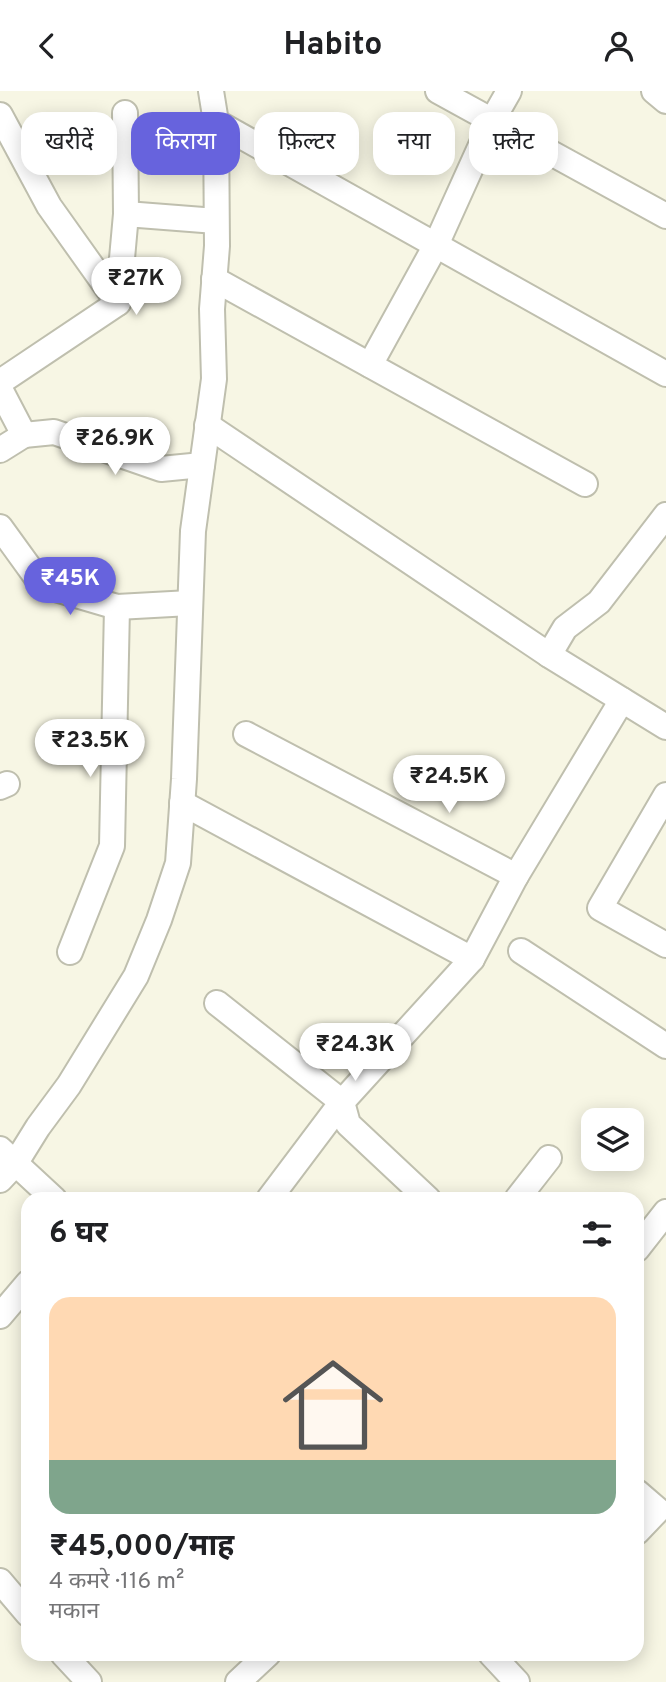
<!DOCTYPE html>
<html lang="hi">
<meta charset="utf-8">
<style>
body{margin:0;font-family:Overpass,"Noto Sans Devanagari",sans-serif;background:#f2f2f2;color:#202124;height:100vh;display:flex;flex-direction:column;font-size:26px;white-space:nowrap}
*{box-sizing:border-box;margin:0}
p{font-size:23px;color:#757577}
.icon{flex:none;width:38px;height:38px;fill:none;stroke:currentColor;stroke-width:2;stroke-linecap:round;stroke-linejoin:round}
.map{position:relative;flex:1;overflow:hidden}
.details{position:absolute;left:21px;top:1101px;width:623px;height:469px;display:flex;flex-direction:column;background:#fff;border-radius:21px;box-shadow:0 4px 18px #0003}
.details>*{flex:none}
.guide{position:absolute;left:21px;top:21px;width:625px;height:63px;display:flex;gap:14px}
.tools{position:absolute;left:581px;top:1017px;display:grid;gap:14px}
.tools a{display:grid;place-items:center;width:63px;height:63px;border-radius:14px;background:#fff;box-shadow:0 4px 18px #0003;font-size:35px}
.price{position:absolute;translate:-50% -60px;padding:0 16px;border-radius:24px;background:#fff;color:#222;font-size:23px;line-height:46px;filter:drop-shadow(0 2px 4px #0008)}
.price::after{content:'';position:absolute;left:50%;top:42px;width:21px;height:16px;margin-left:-10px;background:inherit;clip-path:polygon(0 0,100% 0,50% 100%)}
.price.active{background:#6763dd;color:#fff}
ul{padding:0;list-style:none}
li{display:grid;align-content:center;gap:14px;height:371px;padding:0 28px}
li+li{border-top:2px solid #e0e0e0}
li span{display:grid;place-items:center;height:217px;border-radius:21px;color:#555}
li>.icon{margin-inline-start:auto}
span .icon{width:126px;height:126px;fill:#fffc;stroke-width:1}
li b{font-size:30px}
h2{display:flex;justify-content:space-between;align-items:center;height:84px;padding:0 28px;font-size:30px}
.tag{padding:0 24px;border-radius:21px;background:#fff;box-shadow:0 4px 18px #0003;font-size:24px;line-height:63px}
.tag.active{background:#6763dd;color:#fff}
header{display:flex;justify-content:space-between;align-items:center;height:91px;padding:0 28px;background:#fff;font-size:32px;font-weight:700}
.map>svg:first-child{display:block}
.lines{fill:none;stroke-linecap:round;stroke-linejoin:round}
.minor-casing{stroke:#bfbfae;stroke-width:28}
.minor{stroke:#fff;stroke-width:24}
</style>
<header><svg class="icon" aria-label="back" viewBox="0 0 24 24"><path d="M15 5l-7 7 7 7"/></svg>Habito<svg class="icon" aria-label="person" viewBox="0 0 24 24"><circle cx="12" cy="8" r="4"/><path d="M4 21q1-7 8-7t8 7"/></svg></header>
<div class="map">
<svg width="666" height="1591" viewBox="0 0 666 1591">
<rect width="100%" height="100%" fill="#f7f6e4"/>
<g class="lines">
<defs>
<g id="minor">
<polyline points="438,0 666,125"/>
<polyline points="654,0 666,10"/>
<polyline points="125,22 126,123"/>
<polyline points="0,24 49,115 118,212"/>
<polyline points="216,31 666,283"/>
<polyline points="214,188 585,393"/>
<polyline points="370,274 436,154 492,30 509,0"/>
<polyline points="0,291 118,212 126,123 216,130"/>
<polyline points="0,298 24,344 0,359"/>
<polyline points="207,334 549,564 666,636"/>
<polyline points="24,344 54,341 161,378 202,374"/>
<polyline points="0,436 42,494 117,516 190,512"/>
<polyline points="549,564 565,537 599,511 666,424"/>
<polyline points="246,643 516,785 472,868"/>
<polyline points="0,696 7,693"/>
<polyline points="666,704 600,817 666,854"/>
<polyline points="182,712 472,868 342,1011 348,1033 428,1108"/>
<polyline points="516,785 622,609"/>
<polyline points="521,860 666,955"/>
<polyline points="70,861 112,755 117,516"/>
<polyline points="217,912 342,1011 269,1108"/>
<polyline points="0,1058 54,1108"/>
<polyline points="0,1089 15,1073 38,1036 69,994 136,885 159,829 178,772 184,688 193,440 214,288 212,218 217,155 216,31 211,0"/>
<polyline points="517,1108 549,1067"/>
<polyline points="637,1158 666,1121"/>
<polyline points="0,1225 28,1192"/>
<polyline points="637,1401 658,1419 637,1441"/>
<polyline points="0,1490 28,1523"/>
<polyline points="63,1563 89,1591"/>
<polyline points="491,1563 517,1591"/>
<polyline points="238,1591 268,1563"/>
</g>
</defs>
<use href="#minor" class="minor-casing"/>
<use href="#minor" class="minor"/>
</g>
</svg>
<div class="tools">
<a><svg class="icon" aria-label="layers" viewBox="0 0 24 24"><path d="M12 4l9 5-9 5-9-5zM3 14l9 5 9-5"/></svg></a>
</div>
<b class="price" style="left:136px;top:226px">₹27K</b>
<b class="price" style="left:115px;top:386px">₹26.9K</b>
<b class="price active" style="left:70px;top:526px">₹45K</b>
<b class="price" style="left:90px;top:688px">₹23.5K</b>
<b class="price" style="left:449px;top:724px">₹24.5K</b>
<b class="price" style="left:355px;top:992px">₹24.3K</b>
<div class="guide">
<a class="tag">खरीदें</a>
<a class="tag active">किराया</a>
<a class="tag">फ़िल्टर</a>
<a class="tag">नया</a>
<a class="tag">फ़्लैट</a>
</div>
<section class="details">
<h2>6 घर<svg class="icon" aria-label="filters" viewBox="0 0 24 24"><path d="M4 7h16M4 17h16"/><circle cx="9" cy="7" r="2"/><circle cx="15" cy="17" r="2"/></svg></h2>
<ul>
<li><span style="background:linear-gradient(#ffd9b3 75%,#7fa58c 0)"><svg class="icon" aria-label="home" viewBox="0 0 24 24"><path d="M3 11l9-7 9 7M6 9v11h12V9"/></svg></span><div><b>₹45,000/माह</b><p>4 कमरे · 116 m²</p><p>मकान</p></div></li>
</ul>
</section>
</div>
